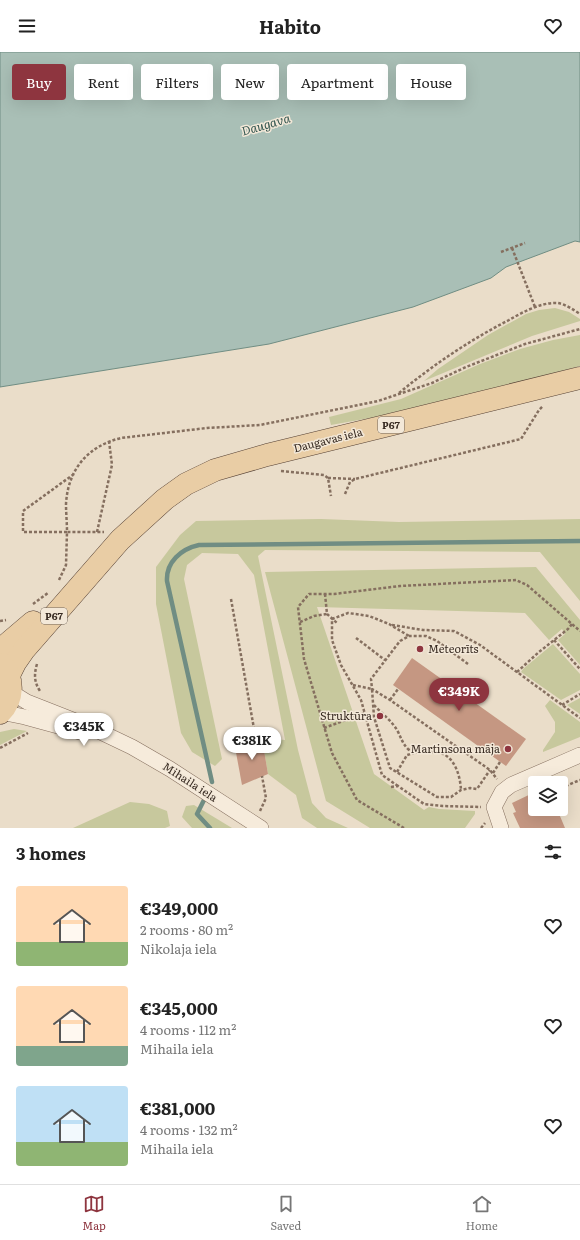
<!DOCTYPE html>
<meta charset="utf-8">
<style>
body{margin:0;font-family:Literata,serif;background:#f2f2f2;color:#222;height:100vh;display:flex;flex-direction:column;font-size:15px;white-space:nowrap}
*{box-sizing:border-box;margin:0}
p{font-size:13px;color:#767676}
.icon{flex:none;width:22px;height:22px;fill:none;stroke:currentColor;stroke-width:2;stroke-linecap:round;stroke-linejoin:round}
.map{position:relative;height:776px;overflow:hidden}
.panel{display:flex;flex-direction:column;background:#fff;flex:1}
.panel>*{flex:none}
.banner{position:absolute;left:12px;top:12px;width:556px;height:36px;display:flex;gap:8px}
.fabs{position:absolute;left:528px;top:724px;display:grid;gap:8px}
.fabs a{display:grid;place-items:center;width:40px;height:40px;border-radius:4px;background:#fff;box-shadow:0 4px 16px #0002;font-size:20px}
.price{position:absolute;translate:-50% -34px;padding:0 9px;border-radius:14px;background:#fff;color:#222;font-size:13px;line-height:26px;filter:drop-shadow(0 1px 2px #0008)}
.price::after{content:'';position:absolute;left:50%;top:24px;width:12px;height:9px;margin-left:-6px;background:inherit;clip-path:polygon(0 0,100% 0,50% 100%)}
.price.on{background:#8e353f;color:#fff}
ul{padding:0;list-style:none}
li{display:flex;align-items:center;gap:12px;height:100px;padding:0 16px}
li span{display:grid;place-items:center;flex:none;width:112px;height:80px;border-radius:4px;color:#555}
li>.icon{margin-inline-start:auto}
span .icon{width:48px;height:48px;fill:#fffc;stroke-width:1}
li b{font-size:17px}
h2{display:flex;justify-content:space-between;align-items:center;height:48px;padding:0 16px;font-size:17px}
.chip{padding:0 14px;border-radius:4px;background:#fff;box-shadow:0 4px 16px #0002;font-size:14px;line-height:36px}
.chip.on{background:#8e353f;color:#fff}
header{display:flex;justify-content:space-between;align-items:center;height:52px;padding:0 16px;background:#fff;font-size:18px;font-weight:700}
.tab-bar{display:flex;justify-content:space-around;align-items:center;height:56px;border-top:1px solid #e0e0e0;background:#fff;font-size:11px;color:#767676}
.tab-bar a{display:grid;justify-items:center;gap:2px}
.tab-bar .on{color:#8e353f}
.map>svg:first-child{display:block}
.green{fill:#c7c89d}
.water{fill:#a9bfb6;stroke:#708d83}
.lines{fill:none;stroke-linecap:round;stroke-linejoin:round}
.stream{stroke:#708d83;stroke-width:4.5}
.building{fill:#c59782}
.street-casing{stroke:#856f5f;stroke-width:16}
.primary-casing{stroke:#543f33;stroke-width:23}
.path{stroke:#856f5f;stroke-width:2.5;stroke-dasharray:3 2;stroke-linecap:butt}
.street{stroke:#f6ebdb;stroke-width:15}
.primary{stroke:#e9cda5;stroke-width:22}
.poi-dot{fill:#8e353f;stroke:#f3e8d8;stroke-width:1.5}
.labels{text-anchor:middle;stroke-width:3;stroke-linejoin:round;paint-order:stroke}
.shield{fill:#f3e8d8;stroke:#6f6358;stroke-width:1}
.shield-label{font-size:10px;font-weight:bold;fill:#372a21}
.street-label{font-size:11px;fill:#372a21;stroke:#f3e8d8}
.poi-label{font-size:11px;fill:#372a21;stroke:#f3e8d8;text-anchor:end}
.water-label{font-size:12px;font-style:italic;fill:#32554f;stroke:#f3e8d8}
</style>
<header><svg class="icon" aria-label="menu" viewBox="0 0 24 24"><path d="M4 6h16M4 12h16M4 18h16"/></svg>Habito<svg class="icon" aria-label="heart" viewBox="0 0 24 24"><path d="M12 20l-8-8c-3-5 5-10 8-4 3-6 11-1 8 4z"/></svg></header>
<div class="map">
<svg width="580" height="776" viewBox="0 0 580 776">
<rect width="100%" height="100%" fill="#eaddc9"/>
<g class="green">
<polygon points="555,256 569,260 580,267 580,269 532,284 424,329 438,317 488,283 526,262 539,258"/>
<polygon points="580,283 580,314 481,342 380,366 370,366 331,373 329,365 401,347 480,312 520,297 553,288"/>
<polygon points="321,467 399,470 580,467 580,549 540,500 265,498 258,504 298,698 312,751 326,766 348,776 317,776 302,766 296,743 268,722 262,686 285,688 254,523 238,502 202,501 187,513 184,527 222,707 215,714 192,700 181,681 156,552 156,515 180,483 196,469"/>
<polygon points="536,515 580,568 580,613 558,588 565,582 562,577 549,588 525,561 317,555 374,722 424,758 429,755 439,757 475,759 475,762 465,776 370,776 326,749 265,520"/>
<polygon points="553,592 580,622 580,638 561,648 521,620 523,617"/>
<polygon points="580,646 580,662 567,653"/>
<polygon points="550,648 580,670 580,685 543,700 543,698 555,680 555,670 545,654"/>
<polygon points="14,677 27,679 0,693 0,680"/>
<polygon points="130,750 149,752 167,759 170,774 165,776 73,776"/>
<polygon points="194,753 232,776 192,776 182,765 186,754"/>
</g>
<polygon class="water" points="0,0 580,0 580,190 575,189 506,215 491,226 413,255 269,292 0,335"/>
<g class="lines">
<g class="stream">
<path d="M212,730L167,529C166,510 181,497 199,493L580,489"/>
<polyline points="205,746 197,762 210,776"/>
</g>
</g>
<g class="building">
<polygon points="412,606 526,687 506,714 393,633"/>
<polygon points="262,686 268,722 242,733 235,695"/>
<polygon points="535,740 535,757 557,757 565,776 520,776 513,761 516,760 512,751"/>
</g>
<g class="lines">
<defs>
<g id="street">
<polyline points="11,640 27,650 88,674 132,695 170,717 261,776"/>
<polyline points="1,660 25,665 80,680"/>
<polyline points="501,776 494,755 502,740 511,733 580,703"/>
</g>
<g id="primary">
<polyline points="0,598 33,570"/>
<polyline points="9,623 15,611 24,598 120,488 165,447 186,432 215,418 267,403 580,326"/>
<path d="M0,661C14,647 14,627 2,612"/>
</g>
</defs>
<use href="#street" class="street-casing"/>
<use href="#primary" class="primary-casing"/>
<g class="path">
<polyline points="512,196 535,255"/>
<polyline points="501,200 525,191"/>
<path d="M399,341C433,313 470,288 509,268C523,260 541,250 558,251C565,252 574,258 580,262"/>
<polyline points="281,419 324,423 328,426 331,444"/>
<path d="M74,422L23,459V480H67C67,471 66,461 66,452C68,417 88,394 121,386L207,376L260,373L378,349L432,331L466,315L525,292L580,277"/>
<polyline points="328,426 355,427"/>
<polyline points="345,442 350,430 355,427 521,387 539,358 543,354"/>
<polyline points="97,480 112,413 109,389"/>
<polyline points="59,528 66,513 67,480 104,480"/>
<polyline points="325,542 327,562 337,571"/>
<polyline points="231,547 256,688"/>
<polyline points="33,552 48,541"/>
<polyline points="0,569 6,568"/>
<polyline points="300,570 314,564 327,562"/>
<polyline points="392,573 423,578 454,579 480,593 580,666"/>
<polyline points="356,586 385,608"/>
<polyline points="554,588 580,617"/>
<path d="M37,612C34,622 34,630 40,639"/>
<polyline points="468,612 437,589 426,584 409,584 400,589 371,627 372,637 390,648 490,718 497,727"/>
<polyline points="517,620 539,600 568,577 572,572"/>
<polyline points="353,633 372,637 374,665 390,716 437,745 451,745 461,738 470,736 477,737 490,718"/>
<polyline points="390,648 398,637"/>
<path d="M374,653C381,661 392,669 397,678C401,685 402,691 408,697C415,703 424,700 432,700C453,699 460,721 461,738"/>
<polyline points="562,653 580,642"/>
<polyline points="324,676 365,661"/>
<polyline points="0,696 28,681"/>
<polyline points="397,720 407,703 414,701"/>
<polyline points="493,721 500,710"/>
<polyline points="398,734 382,723 361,648 341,613 332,588 332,567 348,561 369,564 389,572 409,584"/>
<polyline points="391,735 398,734 424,752 443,754 481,755"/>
<polyline points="561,736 580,728"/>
<polyline points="532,752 531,750 535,748"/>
<polyline points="260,759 266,746 262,724"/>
<polyline points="404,776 357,748 332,701 304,607 298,555 309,542 334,542 400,534 516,528 527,533 580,579"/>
<polyline points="481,776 485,771"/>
</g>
<use href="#street" class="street"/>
<use href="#primary" class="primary"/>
</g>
<g class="poi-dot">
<circle cx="420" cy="597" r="4"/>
<circle cx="380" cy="664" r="4"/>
<circle cx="508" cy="697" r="4"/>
</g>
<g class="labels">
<g class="shield">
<rect x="378" y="365" width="26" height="16" rx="3"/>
<rect x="41" y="556" width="26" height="16" rx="3"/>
</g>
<g class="shield-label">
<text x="391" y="377">P67</text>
<text x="54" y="568">P67</text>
</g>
<g class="street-label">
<text transform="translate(328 388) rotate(-14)" y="4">Daugavas iela</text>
<text transform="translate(190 730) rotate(33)" y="4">Mihaila iela</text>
</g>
<g class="poi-label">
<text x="428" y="601" text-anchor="start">Meteorīts</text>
<text x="372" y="668">Struktūra</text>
<text x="500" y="701">Martinsona māja</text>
</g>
<g class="water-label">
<text transform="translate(266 73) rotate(-16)" y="4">Daugava</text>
</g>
</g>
</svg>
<div class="fabs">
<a><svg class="icon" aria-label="layers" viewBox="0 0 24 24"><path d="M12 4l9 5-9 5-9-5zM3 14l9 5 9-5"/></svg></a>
</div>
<b class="price on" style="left:459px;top:660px">€349K</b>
<b class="price" style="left:84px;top:695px">€345K</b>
<b class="price" style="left:252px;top:709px">€381K</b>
<div class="banner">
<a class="chip on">Buy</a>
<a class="chip">Rent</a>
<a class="chip">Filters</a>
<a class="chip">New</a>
<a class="chip">Apartment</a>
<a class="chip">House</a>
</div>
</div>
<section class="panel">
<h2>3 homes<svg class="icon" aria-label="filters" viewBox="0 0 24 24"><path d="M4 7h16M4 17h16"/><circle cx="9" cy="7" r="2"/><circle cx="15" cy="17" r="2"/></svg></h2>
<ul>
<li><span style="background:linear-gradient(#ffd9b3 70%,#8fb573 0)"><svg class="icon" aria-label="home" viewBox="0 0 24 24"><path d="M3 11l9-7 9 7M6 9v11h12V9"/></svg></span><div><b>€349,000</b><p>2 rooms · 80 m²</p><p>Nikolaja iela</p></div><svg class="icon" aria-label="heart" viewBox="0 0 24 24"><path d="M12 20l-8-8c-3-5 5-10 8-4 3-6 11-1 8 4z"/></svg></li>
<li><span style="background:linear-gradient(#ffd9b3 75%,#7fa58c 0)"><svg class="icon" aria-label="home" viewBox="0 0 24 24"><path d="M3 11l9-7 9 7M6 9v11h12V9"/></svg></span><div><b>€345,000</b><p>4 rooms · 112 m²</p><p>Mihaila iela</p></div><svg class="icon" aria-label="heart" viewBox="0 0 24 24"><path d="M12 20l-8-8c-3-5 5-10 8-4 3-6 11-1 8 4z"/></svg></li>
<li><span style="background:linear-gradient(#bfe0f5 70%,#8fb573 0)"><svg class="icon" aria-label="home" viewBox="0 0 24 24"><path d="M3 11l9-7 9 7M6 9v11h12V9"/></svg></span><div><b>€381,000</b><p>4 rooms · 132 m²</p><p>Mihaila iela</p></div><svg class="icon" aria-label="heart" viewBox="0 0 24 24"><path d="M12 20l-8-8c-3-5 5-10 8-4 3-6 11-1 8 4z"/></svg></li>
</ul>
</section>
<nav class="tab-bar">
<a class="on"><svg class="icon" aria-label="map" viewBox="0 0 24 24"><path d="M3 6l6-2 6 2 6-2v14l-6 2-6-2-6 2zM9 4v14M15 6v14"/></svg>Map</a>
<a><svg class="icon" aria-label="saved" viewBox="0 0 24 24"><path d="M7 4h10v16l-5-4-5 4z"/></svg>Saved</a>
<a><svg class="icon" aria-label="home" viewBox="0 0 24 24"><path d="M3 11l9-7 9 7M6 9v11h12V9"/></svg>Home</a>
</nav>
